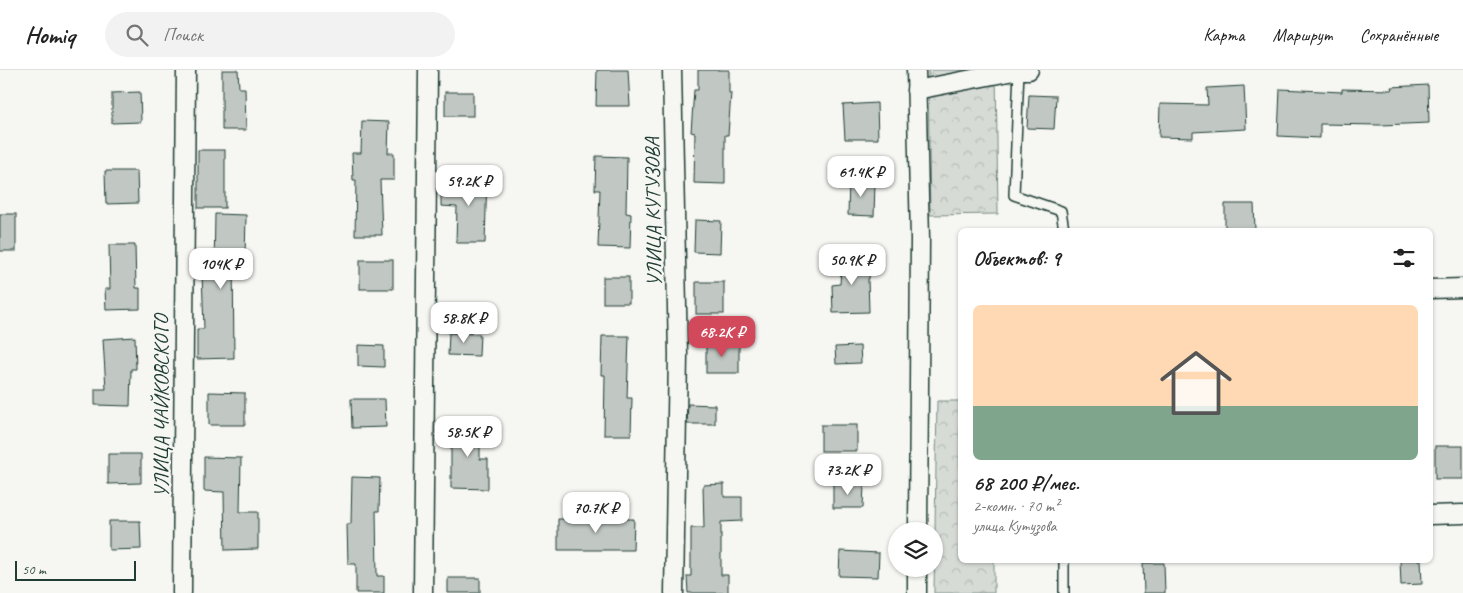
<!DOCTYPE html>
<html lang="ru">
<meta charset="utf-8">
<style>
body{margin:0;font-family:Caveat,sans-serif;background:#f2f2f2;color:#222;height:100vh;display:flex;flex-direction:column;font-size:19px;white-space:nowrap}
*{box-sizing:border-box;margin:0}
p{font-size:16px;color:#767676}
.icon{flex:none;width:28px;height:28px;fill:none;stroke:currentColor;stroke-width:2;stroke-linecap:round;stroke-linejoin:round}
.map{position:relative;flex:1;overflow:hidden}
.details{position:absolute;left:958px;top:158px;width:475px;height:335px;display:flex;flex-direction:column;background:#fff;border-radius:8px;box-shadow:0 1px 4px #0004}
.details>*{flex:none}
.controls{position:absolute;left:888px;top:452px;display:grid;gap:10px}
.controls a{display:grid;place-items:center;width:55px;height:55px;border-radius:50%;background:#fff;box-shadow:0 1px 4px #0004;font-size:25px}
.scale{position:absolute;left:15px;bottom:12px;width:121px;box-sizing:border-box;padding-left:5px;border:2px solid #1f3d34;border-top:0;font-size:14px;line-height:18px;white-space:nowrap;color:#1f3d34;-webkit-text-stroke:4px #f6f6f2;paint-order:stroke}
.price{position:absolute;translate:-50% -42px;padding:0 11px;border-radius:10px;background:#fff;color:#222;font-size:16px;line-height:32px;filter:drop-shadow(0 1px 2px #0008)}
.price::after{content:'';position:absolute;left:50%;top:30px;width:15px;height:11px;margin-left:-8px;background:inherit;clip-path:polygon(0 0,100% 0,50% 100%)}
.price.current{background:#d1495b;color:#fff}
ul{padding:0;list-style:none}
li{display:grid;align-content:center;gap:10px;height:265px;padding:0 15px}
li span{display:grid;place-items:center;height:155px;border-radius:8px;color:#555}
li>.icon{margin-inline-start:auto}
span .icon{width:90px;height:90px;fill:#fffc;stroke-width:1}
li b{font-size:21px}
h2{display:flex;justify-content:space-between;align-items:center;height:60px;padding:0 15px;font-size:21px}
header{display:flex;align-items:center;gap:30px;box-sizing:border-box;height:70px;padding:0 25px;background:#fff;border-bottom:1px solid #e0e0e0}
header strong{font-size:24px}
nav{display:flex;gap:28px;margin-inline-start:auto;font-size:18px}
.search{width:350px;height:45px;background:#f2f2f2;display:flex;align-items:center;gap:12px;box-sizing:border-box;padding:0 18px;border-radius:28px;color:#767676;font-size:19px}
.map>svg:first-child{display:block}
.forest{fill:url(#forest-crowns);stroke:#7a8c85}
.building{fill:#c1c8c3;stroke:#1f3d34}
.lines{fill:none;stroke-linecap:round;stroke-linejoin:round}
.service-casing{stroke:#1f3d34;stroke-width:12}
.minor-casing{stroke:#1f3d34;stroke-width:21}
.service{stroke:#f6f6f2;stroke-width:9}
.minor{stroke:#f6f6f2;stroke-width:18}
.labels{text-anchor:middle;stroke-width:4.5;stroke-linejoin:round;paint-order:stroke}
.street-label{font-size:21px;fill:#1f3d34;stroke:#f6f6f2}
</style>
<header>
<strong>Homiq</strong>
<div class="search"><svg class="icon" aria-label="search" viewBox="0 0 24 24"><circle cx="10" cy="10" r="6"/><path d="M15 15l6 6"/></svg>Поиск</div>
<nav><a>Карта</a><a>Маршрут</a><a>Сохранённые</a></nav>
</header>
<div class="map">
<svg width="1463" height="523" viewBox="0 0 1463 523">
<defs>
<pattern id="forest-crowns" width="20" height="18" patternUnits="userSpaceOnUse" patternTransform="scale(1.25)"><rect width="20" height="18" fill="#d6dbd6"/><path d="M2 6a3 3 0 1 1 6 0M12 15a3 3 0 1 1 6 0" fill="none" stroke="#b7bdb8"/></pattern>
</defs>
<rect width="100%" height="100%" fill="#f6f6f2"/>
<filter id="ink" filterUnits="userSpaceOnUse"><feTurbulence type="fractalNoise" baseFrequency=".02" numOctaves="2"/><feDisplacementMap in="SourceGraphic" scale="10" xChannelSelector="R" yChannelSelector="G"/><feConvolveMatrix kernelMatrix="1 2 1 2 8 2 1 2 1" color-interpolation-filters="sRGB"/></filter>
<g filter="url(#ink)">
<g class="forest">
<polygon points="928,0 996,0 998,144 930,145"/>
<polygon points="937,331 960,331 960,490 994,490 994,523 934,523"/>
</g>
<g class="building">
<polygon points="222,0 238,0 239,18 245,18 246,60 222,60"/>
<polygon points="597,0 628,0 630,36 596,36"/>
<polygon points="698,0 729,0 729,23 731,23 728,65 725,65 725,114 694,113 695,63 691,62 694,20 698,20"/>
<polygon points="1428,15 1429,53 1381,55 1320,54 1320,68 1278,66 1280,19 1342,22 1342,19 1392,20 1391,17"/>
<polygon points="1244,16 1246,59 1193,62 1193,68 1159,67 1160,34 1208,35 1207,18"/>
<polygon points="140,22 141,52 112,53 112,23"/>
<rect x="445" y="22" width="28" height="24"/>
<polygon points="1029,25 1056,26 1054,59 1027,58"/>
<polygon points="877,33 878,69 845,69 843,35"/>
<polygon points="362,51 389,52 388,83 394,83 394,110 380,110 382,165 355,165 356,110 353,110 352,83 361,83"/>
<rect x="198" y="80" width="27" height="58"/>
<polygon points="596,86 627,87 626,143 631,144 630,178 598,177 600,120 595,120"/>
<polygon points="105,101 137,101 138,133 106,134"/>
<polygon points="457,102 487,103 485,173 456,173 457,137 441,136 441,123 456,124"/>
<polygon points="849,111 875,112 874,146 848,145"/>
<polygon points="1225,134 1254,134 1255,160 1225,160"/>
<rect x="0" y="144" width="16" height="37"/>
<polygon points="215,144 246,145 245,187 233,187 234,288 197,289 197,259 204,259 202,203 214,203"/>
<polygon points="695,150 721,151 720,183 694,182"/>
<polygon points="109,175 135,175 136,218 140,218 140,239 106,240 105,219 110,219"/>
<polygon points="842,185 870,187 869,209 868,209 869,242 833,243 832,215 840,214"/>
<rect x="360" y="190" width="33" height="29"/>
<rect x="603" y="207" width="26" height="26"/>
<rect x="696" y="212" width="28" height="32"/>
<polygon points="449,263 480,264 479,286 448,285"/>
<polygon points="602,266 629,266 627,328 632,328 631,365 604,365 605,305 601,305"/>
<polygon points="135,267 136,299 131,299 130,336 95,335 95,319 106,319 103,269"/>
<rect x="706" y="273" width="33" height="30"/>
<polygon points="358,275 384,276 384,297 358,296"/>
<polygon points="860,276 861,293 836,294 835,277"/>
<polygon points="209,322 245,323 245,355 209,355"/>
<polygon points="351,329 385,329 386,357 352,358"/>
<polygon points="688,334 715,335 715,354 687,354"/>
<polygon points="451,353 480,353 480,389 488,389 488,419 451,418"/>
<rect x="821" y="355" width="36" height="26"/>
<rect x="1435" y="376" width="28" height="33"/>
<polygon points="108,384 141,384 141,413 108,414"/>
<polygon points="204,387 241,388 240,442 258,442 258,479 225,480 224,422 204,421"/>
<polygon points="352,407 380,408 379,441 376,441 377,506 384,506 384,523 356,523 356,494 348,494 347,454 351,454"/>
<polygon points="724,414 724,427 742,427 742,451 721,452 721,505 728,505 728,523 688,523 687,506 691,506 691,458 704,458 703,415"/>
<polygon points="833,414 864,414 863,438 833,438"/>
<polygon points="558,449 634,449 633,480 558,480"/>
<polygon points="109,451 140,451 141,479 109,480"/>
<polygon points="840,481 879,483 878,507 839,506"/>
<polygon points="1400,490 1421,490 1422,514 1401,515"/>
<polygon points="1143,493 1164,493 1165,523 1144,523"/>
<rect x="448" y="508" width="32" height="15"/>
</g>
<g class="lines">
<defs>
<g id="service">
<polyline points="1019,0 1014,125 1061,141 1064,160"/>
<polyline points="1064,490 1064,523"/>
</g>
<g id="minor">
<polyline points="672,0 678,285 674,523"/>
<polyline points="916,0 920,169 918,461"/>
<polyline points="916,20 1019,0 1029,0"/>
<polyline points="1430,219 1463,218"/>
<polyline points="1430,445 1463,444"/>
<polyline points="182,523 186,0"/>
<polyline points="423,523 428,0"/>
<polyline points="917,523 917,499"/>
</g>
</defs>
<use href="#service" class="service-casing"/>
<use href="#minor" class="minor-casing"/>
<use href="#service" class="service"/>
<use href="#minor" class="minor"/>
</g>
</g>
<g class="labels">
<g class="street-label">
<text transform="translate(653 142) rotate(-91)" y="7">УЛИЦА КУТУЗОВА</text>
<text transform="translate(161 336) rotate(-90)" y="7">УЛИЦА ЧАЙКОВСКОГО</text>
</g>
</g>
</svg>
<div class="controls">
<a><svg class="icon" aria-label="layers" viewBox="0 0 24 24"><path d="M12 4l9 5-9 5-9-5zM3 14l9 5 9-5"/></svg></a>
</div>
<div class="scale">50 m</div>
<b class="price" style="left:861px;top:128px">61.4K ₽</b>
<b class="price" style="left:469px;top:137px">59.2K ₽</b>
<b class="price" style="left:852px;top:216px">50.9K ₽</b>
<b class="price" style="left:221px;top:220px">104K ₽</b>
<b class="price" style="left:464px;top:274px">58.8K ₽</b>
<b class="price current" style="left:722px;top:288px">68.2K ₽</b>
<b class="price" style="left:468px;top:388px">58.5K ₽</b>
<b class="price" style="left:848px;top:426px">73.2K ₽</b>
<b class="price" style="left:596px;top:464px">70.7K ₽</b>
<section class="details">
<h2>Объектов: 9<svg class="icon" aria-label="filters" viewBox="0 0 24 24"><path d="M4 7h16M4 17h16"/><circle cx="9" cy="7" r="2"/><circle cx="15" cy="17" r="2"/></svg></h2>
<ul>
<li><span style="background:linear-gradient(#ffd9b3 65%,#7fa58c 0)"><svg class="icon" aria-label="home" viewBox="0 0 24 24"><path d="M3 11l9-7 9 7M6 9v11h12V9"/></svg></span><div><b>68 200 ₽/мес.</b><p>2-комн. · 70 m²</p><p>улица Кутузова</p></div></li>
</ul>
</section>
</div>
